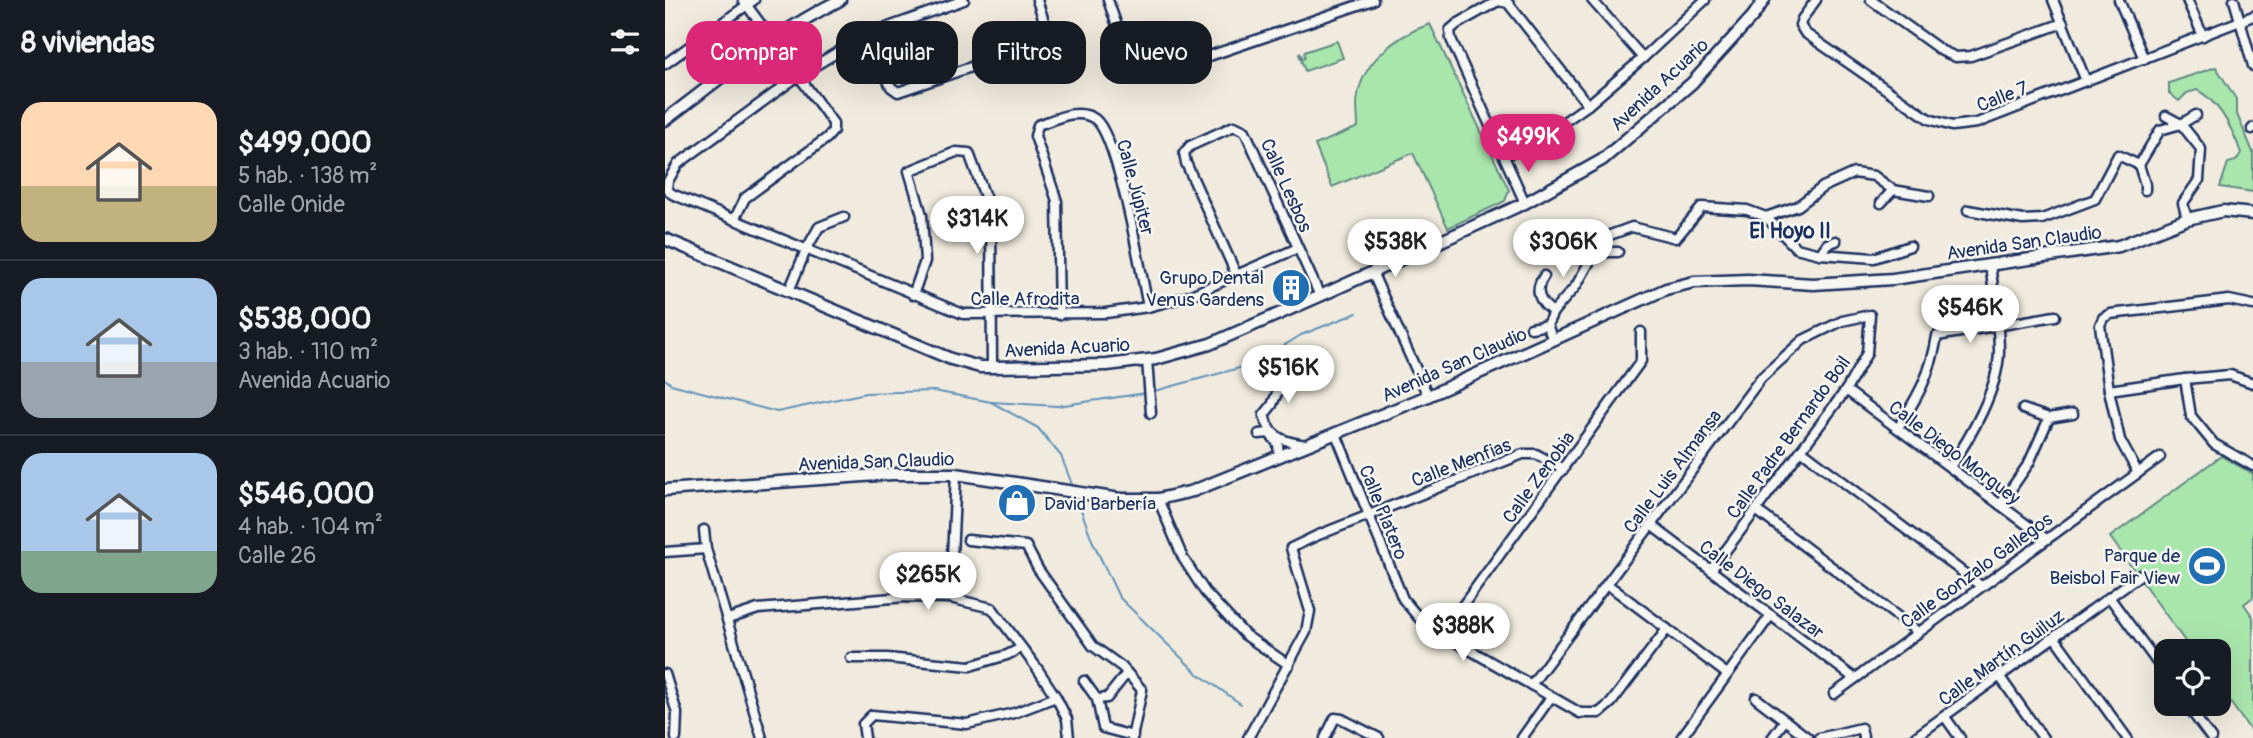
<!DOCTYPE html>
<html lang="es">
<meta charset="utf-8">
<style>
body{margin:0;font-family:Pangolin,sans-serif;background:#20242c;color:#f1f3f6;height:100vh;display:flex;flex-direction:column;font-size:26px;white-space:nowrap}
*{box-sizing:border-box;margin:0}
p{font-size:23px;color:#9ea1a6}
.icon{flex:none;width:38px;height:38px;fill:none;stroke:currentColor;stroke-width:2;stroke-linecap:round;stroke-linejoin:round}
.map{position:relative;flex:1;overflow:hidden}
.drawer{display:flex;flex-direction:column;background:#171b24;width:665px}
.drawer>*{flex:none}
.guide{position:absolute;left:21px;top:21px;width:665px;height:63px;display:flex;gap:14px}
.controls{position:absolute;left:1489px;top:639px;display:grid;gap:14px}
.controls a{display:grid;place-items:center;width:77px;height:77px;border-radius:14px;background:#171b24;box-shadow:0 7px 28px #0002;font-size:35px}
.price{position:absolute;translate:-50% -60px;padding:0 16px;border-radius:24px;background:#fff;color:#222;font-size:23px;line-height:46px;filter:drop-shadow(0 2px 4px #0008)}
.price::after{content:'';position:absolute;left:50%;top:42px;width:21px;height:16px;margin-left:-10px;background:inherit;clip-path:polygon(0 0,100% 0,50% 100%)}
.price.active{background:#db2777;color:#fff}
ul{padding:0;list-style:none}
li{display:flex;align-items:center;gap:21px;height:175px;padding:0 21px}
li+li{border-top:2px solid #363941}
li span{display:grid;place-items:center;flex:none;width:196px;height:140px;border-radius:21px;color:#555}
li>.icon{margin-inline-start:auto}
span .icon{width:84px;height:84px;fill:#fffc;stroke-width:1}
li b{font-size:30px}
h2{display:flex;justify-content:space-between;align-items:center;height:84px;padding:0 21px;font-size:30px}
.chip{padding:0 24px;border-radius:21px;background:#171b24;box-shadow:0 7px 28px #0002;font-size:24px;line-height:63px}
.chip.active{background:#db2777;color:#fff}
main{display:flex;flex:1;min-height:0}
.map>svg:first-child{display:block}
.green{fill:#a9e6ac;stroke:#628a85;stroke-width:2}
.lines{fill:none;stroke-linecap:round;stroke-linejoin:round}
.stream{stroke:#6292b8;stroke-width:2}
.minor-casing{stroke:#1b2f5e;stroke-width:13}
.tertiary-casing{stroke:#1b2f5e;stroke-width:15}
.minor{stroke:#f6f6f2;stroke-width:8}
.tertiary{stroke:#f6f6f2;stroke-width:10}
.labels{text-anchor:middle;stroke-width:5;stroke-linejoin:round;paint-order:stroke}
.street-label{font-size:19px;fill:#1b2f5e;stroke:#f6f6f2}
.poi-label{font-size:19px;fill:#1b2f5e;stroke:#f6f6f2;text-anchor:end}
.neighbourhood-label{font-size:21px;font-weight:bold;fill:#1b2f5e;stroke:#f6f6f2}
</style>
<main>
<section class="drawer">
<h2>8 viviendas<svg class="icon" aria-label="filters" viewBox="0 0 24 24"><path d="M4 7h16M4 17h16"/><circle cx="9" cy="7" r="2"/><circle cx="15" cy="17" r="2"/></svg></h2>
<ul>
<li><span style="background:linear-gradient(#ffd9b3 60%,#c2b280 0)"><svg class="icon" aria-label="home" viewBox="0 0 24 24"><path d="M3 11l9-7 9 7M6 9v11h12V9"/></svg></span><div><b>$499,000</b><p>5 hab. · 138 m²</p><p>Calle Onide</p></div></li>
<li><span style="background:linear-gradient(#a9c7e8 60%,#9aa5b1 0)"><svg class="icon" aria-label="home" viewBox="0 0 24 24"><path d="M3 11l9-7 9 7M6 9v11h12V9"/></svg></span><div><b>$538,000</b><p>3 hab. · 110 m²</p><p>Avenida Acuario</p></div></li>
<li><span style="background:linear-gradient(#a9c7e8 70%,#7fa58c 0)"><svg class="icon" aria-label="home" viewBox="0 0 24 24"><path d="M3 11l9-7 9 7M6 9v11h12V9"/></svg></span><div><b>$546,000</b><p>4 hab. · 104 m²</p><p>Calle 26</p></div></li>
</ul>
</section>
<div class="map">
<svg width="1588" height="738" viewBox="0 0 1588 738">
<rect width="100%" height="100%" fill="#f0ebde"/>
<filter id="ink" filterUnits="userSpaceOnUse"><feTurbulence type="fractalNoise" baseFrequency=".0143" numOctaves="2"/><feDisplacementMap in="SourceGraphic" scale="14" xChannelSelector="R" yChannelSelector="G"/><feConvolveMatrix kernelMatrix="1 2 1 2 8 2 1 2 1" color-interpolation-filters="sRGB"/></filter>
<g filter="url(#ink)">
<g class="green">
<path d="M765,24L844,190L840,201L783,228L748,153L667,187L650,145L693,127C693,119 692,112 692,105C693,64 730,36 765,24Z"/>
<polygon points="672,41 678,58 640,71 634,54 635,53 638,59 640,58 639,52"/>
<path d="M1551,67L1571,99V112L1588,152V192L1555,187L1563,163L1571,161L1576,153C1568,130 1555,102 1532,90L1522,93L1514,101L1504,93V83Z"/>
<polygon points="1556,456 1588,474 1588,597 1579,604 1588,617 1588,729 1586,731 1554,687 1554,651 1527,651 1445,537"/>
</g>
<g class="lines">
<g class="stream">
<polyline points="0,379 6,384 112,412 201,393 269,391 326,402 373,428 396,456 408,487"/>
<polyline points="486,392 589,364 636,335 692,313"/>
<polyline points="327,402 392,406 481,393"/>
<polyline points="411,496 427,540 454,597 532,673 576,704"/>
</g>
<defs>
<g id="minor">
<polyline points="299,0 201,35 133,76 13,164 3,181 2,189 7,194 298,314 441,313 483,307 524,296 633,248"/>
<path d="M443,0C456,38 464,70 512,67L708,0"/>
<polyline points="927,0 978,58"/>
<polyline points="1151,0 1137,19 1135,25 1140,33 1264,119 1287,126 1312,123 1588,16"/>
<polyline points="1206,0 1277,51 1291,57 1306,56 1398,23"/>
<polyline points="1388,0 1421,81"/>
<polyline points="1454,0 1479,59"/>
<polyline points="1522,0 1538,36"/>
<polyline points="1569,0 1588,66"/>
<polyline points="201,35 226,87 233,92 379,42 383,33 372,0"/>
<polyline points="0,64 89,0"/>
<polyline points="1501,116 1516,124 1536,149 1534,180 1518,203 1522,219"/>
<polyline points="1587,129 1588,128"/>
<polyline points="839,156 889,129 923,105 978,58 1040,0"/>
<polyline points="1480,190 1480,184 1474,165 1495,130 1516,124 1531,115"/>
<polyline points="860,203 786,39 785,30 792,24 833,1 843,3 923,105"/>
<polyline points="1216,203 1228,190 1264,196"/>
<polyline points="1303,210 1358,220 1377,219 1430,199 1453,155 1474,165"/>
<polyline points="1101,217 1131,248 1155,254 1209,258 1245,246"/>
<polyline points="69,220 80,198 162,138 168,131 168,123 78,0"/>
<polyline points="930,252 934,239 967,227 1011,238 1037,207 1082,210 1101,217 1133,206 1158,187 1189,173 1209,176 1228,190"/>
<polyline points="1155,254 1162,244 1171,241"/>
<polyline points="707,272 763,396"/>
<polyline points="572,276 521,163 519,153 525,146 569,126 580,131 655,296"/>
<path d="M879,276C868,291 875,303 888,312"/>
<polyline points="124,291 141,250 154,227 179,217"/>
<polyline points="248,295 260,261 257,215 244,171 291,152 304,153 326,213 327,367"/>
<path d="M394,315L392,201L370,136L373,125C391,119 413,107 430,119C453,136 476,273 483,307"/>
<polyline points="866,328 882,325"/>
<polyline points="888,340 882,325 888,312 911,286 930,252 953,252"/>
<polyline points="482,360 486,413"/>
<polyline points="1520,379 1526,416 1549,444 1588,466"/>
<polyline points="1181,390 1381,539"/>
<polyline points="1444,390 1520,379 1565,375 1588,383"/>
<polyline points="1358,409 1384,418 1408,414"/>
<path d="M1233,428C1253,396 1266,374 1272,336L1390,316"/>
<polyline points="594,434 604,433 613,444 614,457"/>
<polyline points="671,434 738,599 754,618 777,634 915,713 934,713 946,703 1002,629"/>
<path d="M642,445C621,442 605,439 599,415L607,405L612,393L647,361"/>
<polyline points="1136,450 1316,586"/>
<path d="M1285,467C1305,438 1333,390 1334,352C1334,323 1329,294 1325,265"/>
<polyline points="1473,473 1455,440 1444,390 1435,325 1438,318 1445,314 1564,300 1588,305"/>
<polyline points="493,499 518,558 540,592 580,635 624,665"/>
<polyline points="1335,505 1364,463 1384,418"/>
<polyline points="1091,510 1253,632"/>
<polyline points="986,525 1189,678"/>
<polyline points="39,530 41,549 97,738"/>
<polyline points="303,540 361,546 373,569 428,646 457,667 477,690 467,738"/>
<polyline points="0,552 41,549"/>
<polyline points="942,584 1062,674"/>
<polyline points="285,598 291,474"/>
<polyline points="1445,598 1502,676"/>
<polyline points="63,619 93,609 240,597 285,598 327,608 372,668 391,697 402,719 404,738"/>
<polyline points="777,634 976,361 976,332"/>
<polyline points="1390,638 1462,738"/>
<polyline points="186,658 222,658 305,666 342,655 356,648"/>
<polyline points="0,674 12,713 11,738"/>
<polyline points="1335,677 1378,738"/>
<polyline points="419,681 432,699 438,728 468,736"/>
<polyline points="866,685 1096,378 1138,340 1177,321 1205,315 1202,353 1181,390 1046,570"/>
<polyline points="1169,694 1495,457"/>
<polyline points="1091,698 1143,738"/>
<polyline points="432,699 442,698 462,673"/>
<polyline points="1521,704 1546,738"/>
<polyline points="1280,717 1295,738"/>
<polyline points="200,738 198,724 207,715 302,724 349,713 391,697"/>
<polyline points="583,738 641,632 645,611 626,548 651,536 858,454 871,454 899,469"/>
<polyline points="660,738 670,718 677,719 714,738"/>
<polyline points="857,738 886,697"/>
<polyline points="1016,738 1106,615"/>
<polyline points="1107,738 1120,720"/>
<polyline points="1154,738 1196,728 1198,736"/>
<polyline points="1249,738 1475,575"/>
</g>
<g id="tertiary">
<path d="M0,120C56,78 112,31 175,0"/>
<polyline points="0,239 286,359 315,367 327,367 442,365 491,359 545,344 655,296 860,203 937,160 1027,83 1088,16 1099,0"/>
<polyline points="0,490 227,474 291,474 455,499 493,499 528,491 763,396 1001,289 1029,282 1083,280 1148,284 1228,279 1454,246 1522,219 1558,211 1588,214"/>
</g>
</defs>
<use href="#minor" class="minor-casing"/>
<use href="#tertiary" class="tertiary-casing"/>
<use href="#minor" class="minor"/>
<use href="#tertiary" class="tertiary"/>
</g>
</g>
<defs>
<symbol id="building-disc" viewBox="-11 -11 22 22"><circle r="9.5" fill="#1f6fb2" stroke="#f6f6f2"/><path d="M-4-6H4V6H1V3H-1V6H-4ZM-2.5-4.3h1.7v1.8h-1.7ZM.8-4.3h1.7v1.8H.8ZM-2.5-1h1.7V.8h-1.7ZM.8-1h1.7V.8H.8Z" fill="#fff"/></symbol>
<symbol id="shop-disc" viewBox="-11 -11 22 22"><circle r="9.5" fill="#1f6fb2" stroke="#f6f6f2"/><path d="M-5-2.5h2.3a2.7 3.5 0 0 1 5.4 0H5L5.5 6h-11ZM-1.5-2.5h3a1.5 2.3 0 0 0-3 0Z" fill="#fff"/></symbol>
<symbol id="stadium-disc" viewBox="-11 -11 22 22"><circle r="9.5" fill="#1f6fb2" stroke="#f6f6f2"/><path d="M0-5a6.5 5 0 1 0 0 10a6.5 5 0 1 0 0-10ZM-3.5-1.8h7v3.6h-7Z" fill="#fff"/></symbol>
</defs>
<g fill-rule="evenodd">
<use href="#building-disc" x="604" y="266" width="44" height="44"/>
<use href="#shop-disc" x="330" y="481" width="44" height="44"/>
<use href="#stadium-disc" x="1520" y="544" width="44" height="44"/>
</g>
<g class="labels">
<g class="street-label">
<text transform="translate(994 84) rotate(-43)" y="7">Avenida Acuario</text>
<text transform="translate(1337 96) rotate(-21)" y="7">Calle 7</text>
<text transform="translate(622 185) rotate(66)" y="7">Calle Lesbos</text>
<text transform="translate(471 187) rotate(75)" y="7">Calle Júpiter</text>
<text transform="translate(1359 242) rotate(-8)" y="7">Avenida San Claudio</text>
<text x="360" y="305">Calle Afrodita</text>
<text transform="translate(402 347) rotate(-3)" y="7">Avenida Acuario</text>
<text transform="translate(789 364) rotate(-24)" y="7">Avenida San Claudio</text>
<text transform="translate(1123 437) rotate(-54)" y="7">Calle Padre Bernardo Boil</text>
<text transform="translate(1290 452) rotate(37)" y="7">Calle Diego Morguey</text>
<text transform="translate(211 461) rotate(-2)" y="7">Avenida San Claudio</text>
<text transform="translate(796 462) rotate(-21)" y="7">Calle Menfias</text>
<text transform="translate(1007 471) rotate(-53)" y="7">Calle Luis Almansa</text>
<text transform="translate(873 477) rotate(-54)" y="7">Calle Zenobia</text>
<text transform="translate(719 512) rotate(68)" y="7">Calle Platero</text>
<text transform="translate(1311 570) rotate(-36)" y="7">Calle Gonzalo Gallegos</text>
<text transform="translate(1097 589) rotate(37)" y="7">Calle Diego Salazar</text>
<text transform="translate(1336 657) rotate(-36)" y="7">Calle Martín Guiluz</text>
</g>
<g class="poi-label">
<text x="599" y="284">Grupo Dental<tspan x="599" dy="22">Venus Gardens</tspan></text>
<text x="379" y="510" text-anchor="start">David Barbería</text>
<text x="1515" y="562">Parque de<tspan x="1515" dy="22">Beisbol Fair View</tspan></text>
</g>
<g class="neighbourhood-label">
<text x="1125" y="238">El Hoyo II</text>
</g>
</g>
</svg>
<div class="controls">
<a><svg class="icon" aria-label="locate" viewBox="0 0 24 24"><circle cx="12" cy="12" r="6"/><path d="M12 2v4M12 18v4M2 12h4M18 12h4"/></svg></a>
</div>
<b class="price active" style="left:863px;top:174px">$499K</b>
<b class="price" style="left:312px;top:256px">$314K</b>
<b class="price" style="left:730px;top:279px">$538K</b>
<b class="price" style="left:898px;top:279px">$306K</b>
<b class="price" style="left:1305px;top:345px">$546K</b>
<b class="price" style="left:623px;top:405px">$516K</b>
<b class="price" style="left:263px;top:612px">$265K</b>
<b class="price" style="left:798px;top:663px">$388K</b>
<div class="guide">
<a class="chip active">Comprar</a>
<a class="chip">Alquilar</a>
<a class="chip">Filtros</a>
<a class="chip">Nuevo</a>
</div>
</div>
</main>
